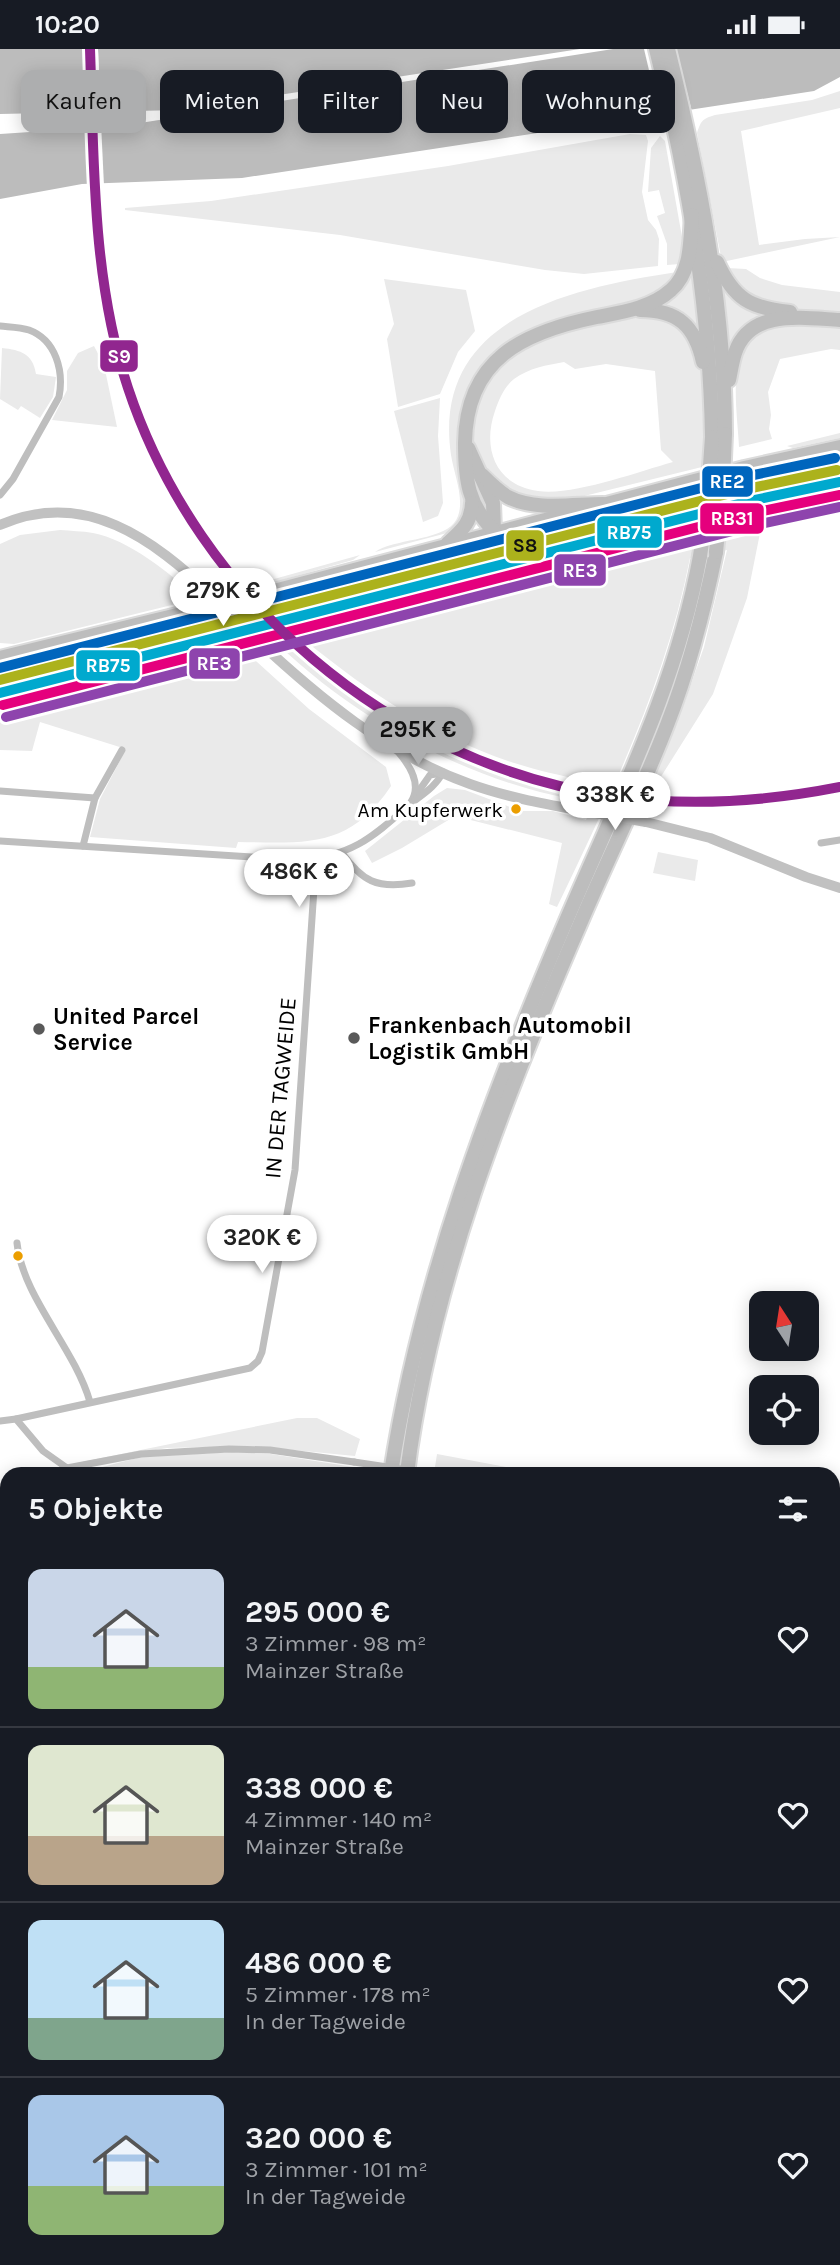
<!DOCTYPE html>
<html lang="de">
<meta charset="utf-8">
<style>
body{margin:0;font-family:Karla,sans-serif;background:#242831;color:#f1f3f6;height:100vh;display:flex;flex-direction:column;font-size:26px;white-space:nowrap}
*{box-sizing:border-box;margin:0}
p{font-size:23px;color:#9ea1a6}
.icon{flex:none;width:38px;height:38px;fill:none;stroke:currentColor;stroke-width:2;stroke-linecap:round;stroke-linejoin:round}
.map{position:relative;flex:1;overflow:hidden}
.sheet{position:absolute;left:0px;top:1418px;width:840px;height:800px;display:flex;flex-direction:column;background:#171b24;border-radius:21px 21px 0 0;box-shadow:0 4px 18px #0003}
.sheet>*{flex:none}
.hud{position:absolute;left:21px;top:21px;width:798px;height:63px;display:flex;gap:14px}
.needle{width:46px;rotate:348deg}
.controls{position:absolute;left:749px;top:1242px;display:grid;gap:14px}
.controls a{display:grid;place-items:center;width:70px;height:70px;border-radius:14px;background:#171b24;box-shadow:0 4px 18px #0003;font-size:35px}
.price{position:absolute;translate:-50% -60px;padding:0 16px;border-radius:24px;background:#fff;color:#222;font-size:23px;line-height:46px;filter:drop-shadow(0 2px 4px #0008)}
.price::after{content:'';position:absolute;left:50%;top:42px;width:21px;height:16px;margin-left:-10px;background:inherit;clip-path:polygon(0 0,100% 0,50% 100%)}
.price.active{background:#adaeaf;color:#111}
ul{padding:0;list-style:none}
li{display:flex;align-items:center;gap:21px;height:175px;padding:0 28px}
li+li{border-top:2px solid #363941}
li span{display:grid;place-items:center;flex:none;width:196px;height:140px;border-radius:14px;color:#555}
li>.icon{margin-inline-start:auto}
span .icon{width:84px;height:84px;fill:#fffc;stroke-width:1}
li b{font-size:30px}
h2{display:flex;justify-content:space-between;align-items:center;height:84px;padding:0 28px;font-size:30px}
.chip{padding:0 24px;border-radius:14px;background:#171b24;box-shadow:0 4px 18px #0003;font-size:24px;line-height:63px}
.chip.active{background:#adaeaf;color:#111}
.status{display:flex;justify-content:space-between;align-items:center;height:49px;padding:0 35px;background:#171b24;direction:ltr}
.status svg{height:19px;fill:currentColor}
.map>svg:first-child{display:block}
.green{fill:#eaeaea;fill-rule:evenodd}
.water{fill:#bcbcbc}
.pier{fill:#fff}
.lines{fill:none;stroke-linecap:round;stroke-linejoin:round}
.stream{stroke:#bcbcbc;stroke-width:2.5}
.primary-casing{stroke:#dbdbdb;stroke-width:16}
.highway-casing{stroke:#dbdbdb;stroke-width:18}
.street{stroke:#bebebe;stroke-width:7}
.secondary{stroke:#c1c1c1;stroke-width:10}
.primary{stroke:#bdbdbd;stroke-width:12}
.highway{stroke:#bdbdbd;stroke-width:14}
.rail{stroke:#bdbdbd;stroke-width:2.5;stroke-dasharray:10 3.5 2 3.5;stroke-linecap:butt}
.highway-bridge-casing{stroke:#dbdbdb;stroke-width:18;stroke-linecap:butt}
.street-bridge{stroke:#bebebe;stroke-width:7}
.secondary-bridge{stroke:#c1c1c1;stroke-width:10}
.highway-bridge{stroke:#bdbdbd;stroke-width:14}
.rail-1-casing{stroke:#fff;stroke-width:16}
.rail-2-casing{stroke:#fff;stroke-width:16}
.rail-3-casing{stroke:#fff;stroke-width:16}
.rail-4-casing{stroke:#fff;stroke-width:16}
.rail-5-casing{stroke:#fff;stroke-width:16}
.rail-6-casing{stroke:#fff;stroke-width:16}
.rail-1{stroke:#00a9ce;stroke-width:10}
.rail-2{stroke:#e5007d;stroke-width:10}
.rail-3{stroke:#91268f;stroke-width:10}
.rail-4{stroke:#acb21c;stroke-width:10}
.rail-5{stroke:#8e44ad;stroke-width:10}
.rail-6{stroke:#0065bd;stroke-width:10}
.bus-dot{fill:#eb9e00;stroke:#fff;stroke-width:2.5}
.poi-dot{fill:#595959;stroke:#fff;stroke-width:2.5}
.labels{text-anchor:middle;stroke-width:7;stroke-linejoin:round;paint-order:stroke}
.bus-label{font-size:21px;fill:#000;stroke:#fff;text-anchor:end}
.poi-label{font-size:23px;font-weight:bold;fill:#000;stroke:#fff;text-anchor:start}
.street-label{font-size:23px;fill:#000;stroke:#fff}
.line-badge{stroke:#fff;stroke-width:2.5}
.badge-label{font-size:19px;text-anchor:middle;font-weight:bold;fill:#fff}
.pale-badge-label{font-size:19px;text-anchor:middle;font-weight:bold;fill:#111}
</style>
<div class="status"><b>10:20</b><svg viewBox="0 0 49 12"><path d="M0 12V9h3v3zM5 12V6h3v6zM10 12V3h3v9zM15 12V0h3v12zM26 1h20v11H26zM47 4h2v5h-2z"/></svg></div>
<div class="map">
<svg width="840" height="2216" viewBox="0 0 840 2216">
<rect width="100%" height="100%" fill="#fff"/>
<g class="green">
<path d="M840,42V59L741,82L759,196L805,190L840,188L722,213L697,84C701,72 702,70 715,66L812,51Z"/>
<polygon points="630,85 646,86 648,92 642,143 648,171 656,181 659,190 658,217 584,225 545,221 340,186 125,161 125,159 211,152 448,117"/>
<polygon points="660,87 665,92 682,188 680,215 667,216 667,195 657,167 665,164 659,141 648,143 651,99"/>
<polygon points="691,214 702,295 652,257"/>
<polygon points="727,219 746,220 760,229 782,236 840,243 840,263 778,259 738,241"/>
<path d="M677,223C670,258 582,262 553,272C532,279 509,290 493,305C463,333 452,378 459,418C462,431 470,452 465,465C463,472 453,481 447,484L375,503C393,490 439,492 454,474C468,457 454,426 451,406C431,268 572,239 677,223Z"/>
<polygon points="384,230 466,241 475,282 458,303 440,345 398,358 387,290 394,275"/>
<polygon points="720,233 781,266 761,271 729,322"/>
<path d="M651,266C664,269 680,272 689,284C707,308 703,376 704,407L702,418L576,449L553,451L523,449L512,443L486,422L474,397L472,369L488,326L528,295L563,282L628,267ZM564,313L575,320L606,315L655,322L661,401L673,413C637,423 573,447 538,442C495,436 482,399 495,362C499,350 504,338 514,330C529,319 547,316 564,313Z"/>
<path d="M779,273L840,277V301L831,300L780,310L768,343L771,366L769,380L772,390L739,398C738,372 729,315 746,294C755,283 766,279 779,273Z"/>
<polygon points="94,297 104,316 117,378 52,371 67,341 67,322 78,304"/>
<path d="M2,299C21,301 33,305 36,325L56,328L53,348L40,369L21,357L18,361L0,350Z"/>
<polygon points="440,349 438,387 443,454 438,467 423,473 394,362"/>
<polygon points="840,384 840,389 793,399 787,397"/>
<path d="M840,442V454L772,470L761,479L747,549L713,645L657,734L651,735L684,655L704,598L727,501L690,509C666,633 611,745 557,858L549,855L562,794L455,767L402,799L372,814L365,802L434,747L447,739L465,741L521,762H553L586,771L594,754C473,736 355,672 268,586L278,584C305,615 339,640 374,661C444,704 517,733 598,748L604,736C580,730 555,726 531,719C440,694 362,639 291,580L753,460Z"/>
<path d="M60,481C71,482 82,482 93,484C127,490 173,525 196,550L14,595L0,594V495L20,486Z"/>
<polygon points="360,506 353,511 257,538 267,532"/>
<polygon points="212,562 226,578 0,633 0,615"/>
<path d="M236,594L309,660L386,718L391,737C349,800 306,794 238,793L236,799L90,788L100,750L126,700L40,673L32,702L0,701V657Z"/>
<polygon points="658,803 698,811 695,832 653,824"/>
<polygon points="297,1369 317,1369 360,1390 355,1407 251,1397 167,1399 72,1415"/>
<polygon points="233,1403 271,1405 353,1418 351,1424 213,1424 163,1421 88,1424 87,1422 141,1408"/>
<polygon points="437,1405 538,1424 472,1424 435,1418"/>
<polygon points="833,2164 840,2167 840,2196 833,2196"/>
<polygon points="539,2210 590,2210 587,2216 542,2216"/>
<polygon points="662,2210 701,2210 677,2216 638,2216"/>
</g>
<g class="water">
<polygon points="0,0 580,0 180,61 0,65"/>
<polygon points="613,0 840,0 840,28 814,42 242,129 82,135 0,150 0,85 121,77"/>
</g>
<g class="pier">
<polygon points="86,0 98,0 101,68 89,68"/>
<polygon points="644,0 676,0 692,63 660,68"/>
<polygon points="101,74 104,137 92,138 89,75"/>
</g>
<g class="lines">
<polyline class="stream" points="0,1462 7,1459"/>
<defs>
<polyline id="primary" points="0,608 239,550 744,418 840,397"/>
<g id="highway">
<path d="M656,0C688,128 710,256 712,388"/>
<path d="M668,0C699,126 725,255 725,385"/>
<path d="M717,213C734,250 750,259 790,263"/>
<path d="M640,261C678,261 695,277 703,313"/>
<path d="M729,331C731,322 732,313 735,304C750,259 804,269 840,271"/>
<polyline points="468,399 493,454 494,482"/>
<path d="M482,426C490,434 498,442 508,448C535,462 574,455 603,455"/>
<path d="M494,482C468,456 465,431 465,394C466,310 523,283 597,268C623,263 651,259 671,241C692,223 690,191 692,166"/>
<path d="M448,494C462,481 471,474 472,454"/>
<path d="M391,1424C420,1233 490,1050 566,872C618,750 676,639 700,507"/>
<path d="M407,1424C431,1234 504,1050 580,875C608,809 641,744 667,676C689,620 704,562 716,503"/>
<polyline points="833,2156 840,2159"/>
<polyline points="833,2209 840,2208"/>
<polyline points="512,2210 515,2216"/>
<polyline points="527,2210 530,2216"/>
<polyline points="396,2216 397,2210"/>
<polyline points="721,2216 776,2210"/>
</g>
</defs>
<use href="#primary" class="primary-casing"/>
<use href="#highway" class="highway-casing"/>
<g class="street">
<path d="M0,277C9,278 20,278 29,281C56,291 64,322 59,348L13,430L0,446"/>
<path d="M399,704C411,718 422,736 411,753"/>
<polyline points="0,742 95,749 83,797"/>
<polyline points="416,746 430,726 442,724"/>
<polyline points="95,749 122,701"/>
<path d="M0,792L298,811C349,808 371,790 408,757C421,746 435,739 443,723"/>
<polyline points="821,794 840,791"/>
<path d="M342,804C362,832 377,840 412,834"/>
<path d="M17,1194C23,1249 74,1298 90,1353"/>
<polyline points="16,1370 250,1319 258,1312 262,1303 295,1121 316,810"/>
<polyline points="0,1372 16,1370 43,1402 67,1419 141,1405 229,1400 270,1401 354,1413"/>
<polyline points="833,1492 840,1492"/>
</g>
<g class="secondary">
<path d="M0,476C85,439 153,490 213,547"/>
<path d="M255,589C318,648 388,706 470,735C509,749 550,756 590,763"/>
<polyline points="646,773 710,789 806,828 840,839"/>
</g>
<use href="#primary" class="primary"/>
<use href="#highway" class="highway"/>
<polyline class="rail" points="0,650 751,457 840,439"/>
<defs>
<g id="highway-bridge">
<polyline points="716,503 723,433 725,385"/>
<polyline points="700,507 707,460 712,388"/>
</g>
</defs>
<use href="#highway-bridge" class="highway-bridge-casing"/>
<polyline class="street-bridge" points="354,1413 427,1424"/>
<g class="secondary-bridge">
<polyline points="213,547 255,589"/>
<polyline points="590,763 646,773"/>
</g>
<use href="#highway-bridge" class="highway-bridge"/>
<defs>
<polyline id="rail-1" points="0,644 750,452 840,433"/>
<polyline id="rail-2" points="3,656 753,464 840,446"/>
<path id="rail-3" d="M90,0C94,113 92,231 128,339C198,550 391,715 611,747C688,758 764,753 840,738"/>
<polyline id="rail-4" points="0,631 747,440 837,421"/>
<polyline id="rail-5" points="6,668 756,476 840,458"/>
<polyline id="rail-6" points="0,619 744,428 835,409"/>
</defs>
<use href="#rail-1" class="rail-1-casing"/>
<use href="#rail-2" class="rail-2-casing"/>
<use href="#rail-3" class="rail-3-casing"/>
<use href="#rail-4" class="rail-4-casing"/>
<use href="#rail-5" class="rail-5-casing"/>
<use href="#rail-6" class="rail-6-casing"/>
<use href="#rail-1" class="rail-1"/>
<use href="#rail-2" class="rail-2"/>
<use href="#rail-3" class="rail-3"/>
<use href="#rail-4" class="rail-4"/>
<use href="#rail-5" class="rail-5"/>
<use href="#rail-6" class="rail-6"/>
</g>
<g class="bus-dot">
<circle cx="516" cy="760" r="6"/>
<circle cx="18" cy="1207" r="6"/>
</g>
<g class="poi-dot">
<circle cx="39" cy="980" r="7"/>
<circle cx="354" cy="989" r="7"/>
</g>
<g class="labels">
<g class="bus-label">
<text x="503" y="768">Am Kupferwerk</text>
</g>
<g class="poi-label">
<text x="53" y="975">United Parcel<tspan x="53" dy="26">Service</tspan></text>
<text x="368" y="984">Frankenbach Automobil<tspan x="368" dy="26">Logistik GmbH</tspan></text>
</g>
<g class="street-label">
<text transform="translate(280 1039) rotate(-85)" y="8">IN DER TAGWEIDE</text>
</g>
</g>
<g class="line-badge">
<rect x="99" y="290" width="40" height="34" rx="7" fill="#91268f"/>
<rect x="701" y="416" width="53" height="33" rx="7" fill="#0065bd"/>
<rect x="699" y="453" width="66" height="33" rx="7" fill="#e5007d"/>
<rect x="596" y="466" width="67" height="34" rx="7" fill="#00a9ce"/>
<rect x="505" y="480" width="40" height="33" rx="7" fill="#acb21c"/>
<rect x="553" y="504" width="54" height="34" rx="7" fill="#8e44ad"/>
<rect x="188" y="598" width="53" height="33" rx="7" fill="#8e44ad"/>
<rect x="75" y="600" width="66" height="33" rx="7" fill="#00a9ce"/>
</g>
<g class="badge-label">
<text x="119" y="314">S9</text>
<text x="727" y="439">RE2</text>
<text x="732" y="476">RB31</text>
<text x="629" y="490">RB75</text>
<text x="580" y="528">RE3</text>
<text x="214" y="621">RE3</text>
<text x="108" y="623">RB75</text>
</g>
<g class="pale-badge-label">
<text x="525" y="503">S8</text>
</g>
</svg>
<div class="controls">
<a><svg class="needle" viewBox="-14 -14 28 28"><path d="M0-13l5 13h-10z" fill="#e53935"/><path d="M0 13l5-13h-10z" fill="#9ea1a6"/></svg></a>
<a><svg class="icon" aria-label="locate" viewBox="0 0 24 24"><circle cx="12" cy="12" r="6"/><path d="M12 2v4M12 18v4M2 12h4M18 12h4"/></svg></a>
</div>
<b class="price" style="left:223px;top:579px">279K €</b>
<b class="price active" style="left:418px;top:718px">295K €</b>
<b class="price" style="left:615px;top:783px">338K €</b>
<b class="price" style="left:299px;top:860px">486K €</b>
<b class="price" style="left:262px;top:1226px">320K €</b>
<div class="hud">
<a class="chip active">Kaufen</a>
<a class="chip">Mieten</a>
<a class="chip">Filter</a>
<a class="chip">Neu</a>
<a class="chip">Wohnung</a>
</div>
<section class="sheet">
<h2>5 Objekte<svg class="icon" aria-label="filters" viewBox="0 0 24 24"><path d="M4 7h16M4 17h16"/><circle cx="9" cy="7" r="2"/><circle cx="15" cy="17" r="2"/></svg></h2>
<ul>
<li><span style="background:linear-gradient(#c9d6e8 70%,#8fb573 0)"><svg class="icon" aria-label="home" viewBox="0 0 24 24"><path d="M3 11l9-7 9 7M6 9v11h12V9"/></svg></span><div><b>295 000 €</b><p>3 Zimmer · 98 m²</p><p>Mainzer Straße</p></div><svg class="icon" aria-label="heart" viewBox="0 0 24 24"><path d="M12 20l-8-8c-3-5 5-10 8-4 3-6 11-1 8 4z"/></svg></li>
<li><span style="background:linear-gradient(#dfe7d0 65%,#b9a48a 0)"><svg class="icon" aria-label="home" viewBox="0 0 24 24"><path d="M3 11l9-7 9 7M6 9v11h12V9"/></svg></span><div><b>338 000 €</b><p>4 Zimmer · 140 m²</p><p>Mainzer Straße</p></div><svg class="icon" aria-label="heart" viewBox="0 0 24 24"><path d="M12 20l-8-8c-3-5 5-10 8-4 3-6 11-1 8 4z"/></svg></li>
<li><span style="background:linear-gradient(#bfe0f5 70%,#7fa58c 0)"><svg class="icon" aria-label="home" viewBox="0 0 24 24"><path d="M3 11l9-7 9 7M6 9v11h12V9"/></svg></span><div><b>486 000 €</b><p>5 Zimmer · 178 m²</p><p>In der Tagweide</p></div><svg class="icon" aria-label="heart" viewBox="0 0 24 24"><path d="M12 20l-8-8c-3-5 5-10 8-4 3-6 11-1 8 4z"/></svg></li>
<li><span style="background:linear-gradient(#a9c7e8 65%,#8fb573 0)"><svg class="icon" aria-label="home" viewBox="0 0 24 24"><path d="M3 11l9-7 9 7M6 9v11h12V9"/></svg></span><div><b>320 000 €</b><p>3 Zimmer · 101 m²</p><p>In der Tagweide</p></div><svg class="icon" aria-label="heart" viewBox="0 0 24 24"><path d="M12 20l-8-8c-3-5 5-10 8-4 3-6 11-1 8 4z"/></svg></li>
</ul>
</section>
</div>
